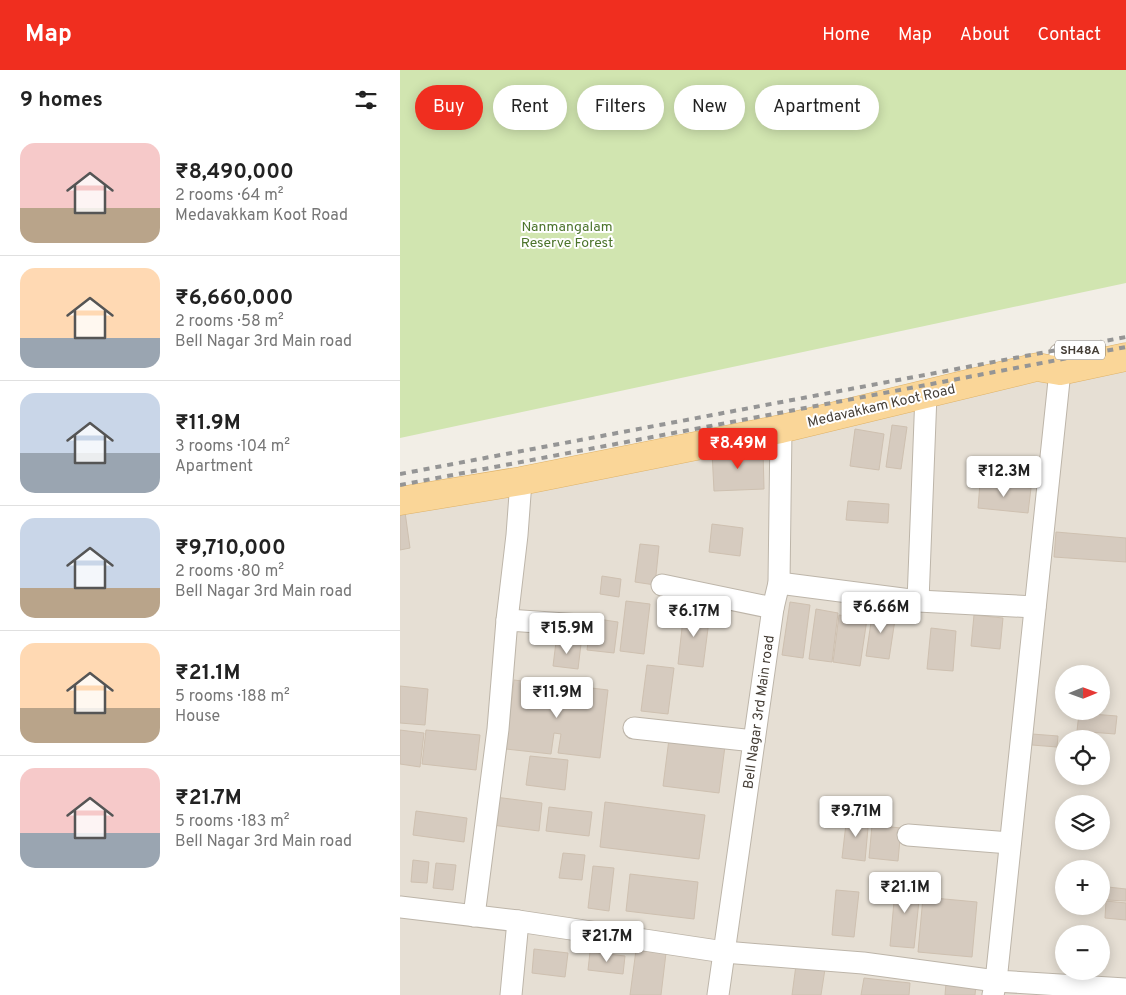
<!DOCTYPE html>
<meta charset="utf-8">
<style>
body{margin:0;font-family:Overpass,sans-serif;background:#f6f6f6;color:#222;height:100vh;display:flex;flex-direction:column;font-size:19px;white-space:nowrap}
*{box-sizing:border-box;margin:0}
p{font-size:16px;color:#767676}
.icon{flex:none;width:28px;height:28px;fill:none;stroke:currentColor;stroke-width:2;stroke-linecap:round;stroke-linejoin:round}
.map{position:relative;flex:1;overflow:hidden}
.side{display:flex;flex-direction:column;background:#fff;width:400px}
.side>*{flex:none}
.hud{position:absolute;left:15px;top:15px;width:475px;height:45px;display:flex;gap:10px}
.needle{width:32px;rotate:89deg}
.fabs{position:absolute;left:655px;top:595px;display:grid;gap:10px}
.fabs a{display:grid;place-items:center;width:55px;height:55px;border-radius:50%;background:#fff;box-shadow:0 2px 12px #0003;font-size:25px}
.price{position:absolute;translate:-50% -42px;padding:0 11px;border-radius:5px;background:#fff;color:#222;font-size:16px;line-height:32px;filter:drop-shadow(0 1px 2px #0008)}
.price::after{content:'';position:absolute;left:50%;top:30px;width:15px;height:11px;margin-left:-8px;background:inherit;clip-path:polygon(0 0,100% 0,50% 100%)}
.price.selected{background:#f02e1f;color:#fff}
ul{padding:0;list-style:none}
li{display:flex;align-items:center;gap:15px;height:125px;padding:0 20px}
li+li{border-top:1px solid #e0e0e0}
li span{display:grid;place-items:center;flex:none;width:140px;height:100px;border-radius:15px;color:#555}
li>.icon{margin-inline-start:auto}
span .icon{width:60px;height:60px;fill:#fffc;stroke-width:1}
li b{font-size:21px}
h2{display:flex;justify-content:space-between;align-items:center;height:60px;padding:0 20px;font-size:21px}
.pill{padding:0 18px;border-radius:22px;background:#fff;box-shadow:0 2px 12px #0003;font-size:18px;line-height:45px}
.pill.selected{background:#f02e1f;color:#fff}
header{display:flex;align-items:center;gap:30px;box-sizing:border-box;height:70px;padding:0 25px;background:#f02e1f;color:#fff}
header strong{font-size:24px}
nav{display:flex;gap:28px;margin-inline-start:auto;font-size:18px}
main{display:flex;flex:1;min-height:0}
.map>svg:first-child{display:block}
.residential{fill:#e6dfd4;fill-rule:evenodd}
.green{fill:#d1e5b0}
.building{fill:#d6cbbf;stroke:#cec0b0}
.lines{fill:none;stroke-linecap:round;stroke-linejoin:round}
.minor-casing{stroke:#bdb5a9;stroke-width:23}
.primary-casing{stroke:#deb268;stroke-width:29}
.minor{stroke:#fff;stroke-width:21}
.primary{stroke:#fad698;stroke-width:28}
.rail{stroke:#959595;stroke-width:4;stroke-dasharray:6 6;stroke-linecap:butt}
.labels{text-anchor:middle;stroke-width:4;stroke-linejoin:round;paint-order:stroke}
.shield{fill:#fff;stroke:#7d7872;stroke-width:1}
.shield-label{font-size:12px;font-weight:bold;fill:#453e36}
.park-label{font-size:14px;fill:#4c742c;stroke:#fff}
.street-label{font-size:14px;fill:#453e36;stroke:#fff}
</style>
<header>
<strong>Map</strong>
<nav><a>Home</a><a>Map</a><a>About</a><a>Contact</a></nav>
</header>
<main>
<section class="side">
<h2>9 homes<svg class="icon" aria-label="filters" viewBox="0 0 24 24"><path d="M4 7h16M4 17h16"/><circle cx="9" cy="7" r="2"/><circle cx="15" cy="17" r="2"/></svg></h2>
<ul>
<li><span style="background:linear-gradient(#f6c9c9 65%,#b9a48a 0)"><svg class="icon" aria-label="home" viewBox="0 0 24 24"><path d="M3 11l9-7 9 7M6 9v11h12V9"/></svg></span><div><b>₹8,490,000</b><p>2 rooms · 64 m²</p><p>Medavakkam Koot Road</p></div></li>
<li><span style="background:linear-gradient(#ffd9b3 70%,#9aa5b1 0)"><svg class="icon" aria-label="home" viewBox="0 0 24 24"><path d="M3 11l9-7 9 7M6 9v11h12V9"/></svg></span><div><b>₹6,660,000</b><p>2 rooms · 58 m²</p><p>Bell Nagar 3rd Main road</p></div></li>
<li><span style="background:linear-gradient(#c9d6e8 60%,#9aa5b1 0)"><svg class="icon" aria-label="home" viewBox="0 0 24 24"><path d="M3 11l9-7 9 7M6 9v11h12V9"/></svg></span><div><b>₹11.9M</b><p>3 rooms · 104 m²</p><p>Apartment</p></div></li>
<li><span style="background:linear-gradient(#c9d6e8 70%,#b9a48a 0)"><svg class="icon" aria-label="home" viewBox="0 0 24 24"><path d="M3 11l9-7 9 7M6 9v11h12V9"/></svg></span><div><b>₹9,710,000</b><p>2 rooms · 80 m²</p><p>Bell Nagar 3rd Main road</p></div></li>
<li><span style="background:linear-gradient(#ffd9b3 65%,#b9a48a 0)"><svg class="icon" aria-label="home" viewBox="0 0 24 24"><path d="M3 11l9-7 9 7M6 9v11h12V9"/></svg></span><div><b>₹21.1M</b><p>5 rooms · 188 m²</p><p>House</p></div></li>
<li><span style="background:linear-gradient(#f6c9c9 65%,#9aa5b1 0)"><svg class="icon" aria-label="home" viewBox="0 0 24 24"><path d="M3 11l9-7 9 7M6 9v11h12V9"/></svg></span><div><b>₹21.7M</b><p>5 rooms · 183 m²</p><p>Bell Nagar 3rd Main road</p></div></li>
</ul>
</section>
<div class="map">
<svg width="726" height="925" viewBox="0 0 726 925">
<rect width="100%" height="100%" fill="#f2eee6"/>
<path class="residential" d="M726,294V925H0V437ZM664,604H701V641H664ZM664,669H701V706H664ZM664,734H701V771H664ZM664,799H701V836H664ZM664,864H701V901H664Z"/>
<polygon class="green" points="0,0 726,0 726,213 0,368"/>
<g class="building">
<polygon points="492,355 507,357 501,399 486,397"/>
<polygon points="455,359 484,364 479,400 450,396"/>
<polygon points="363,380 364,419 314,421 312,382"/>
<polygon points="580,413 631,418 628,443 578,438"/>
<polygon points="448,431 489,434 488,453 446,450"/>
<polygon points="5,442 10,478 0,480 0,443"/>
<polygon points="312,454 343,458 340,486 309,482"/>
<polygon points="656,462 726,468 726,492 654,487"/>
<polygon points="240,474 259,476 255,515 235,512"/>
<polygon points="202,506 221,509 219,527 200,524"/>
<polygon points="226,531 250,534 244,584 220,581"/>
<polygon points="390,532 410,535 403,588 382,585"/>
<polygon points="416,539 438,543 432,592 409,589"/>
<polygon points="473,539 496,543 489,589 466,586"/>
<polygon points="284,540 310,543 303,597 278,594"/>
<polygon points="439,545 467,549 460,596 433,592"/>
<polygon points="574,545 603,548 600,579 571,576"/>
<polygon points="191,548 218,552 214,583 187,580"/>
<polygon points="531,558 556,561 553,601 527,599"/>
<polygon points="156,572 181,574 178,599 153,596"/>
<polygon points="247,595 274,598 268,644 241,641"/>
<polygon points="114,610 161,616 159,631 165,632 167,615 208,620 200,688 158,683 161,664 154,663 151,684 106,679"/>
<polygon points="0,616 28,619 25,655 0,653"/>
<polygon points="679,643 717,646 715,664 677,661"/>
<polygon points="0,660 24,663 20,697 0,694"/>
<polygon points="26,660 80,665 76,700 22,694"/>
<polygon points="632,664 658,666 657,677 632,675"/>
<polygon points="269,669 325,676 319,723 263,716"/>
<polygon points="130,686 168,690 165,720 126,715"/>
<polygon points="95,727 142,733 139,761 92,755"/>
<polygon points="205,732 305,745 299,789 200,777"/>
<polygon points="149,737 192,742 189,766 146,761"/>
<polygon points="16,741 67,748 64,772 13,765"/>
<polygon points="447,745 469,747 465,791 442,788"/>
<polygon points="472,755 501,758 498,791 469,788"/>
<polygon points="163,783 185,785 182,810 159,808"/>
<polygon points="13,790 29,792 27,813 11,812"/>
<polygon points="36,793 56,795 53,820 33,818"/>
<polygon points="193,796 214,798 209,841 188,838"/>
<polygon points="230,804 298,812 294,849 226,841"/>
<polygon points="496,809 521,812 514,878 490,876"/>
<polygon points="708,817 726,819 726,831 707,830"/>
<polygon points="436,820 459,822 454,867 432,865"/>
<polygon points="523,827 577,832 572,887 518,882"/>
<polygon points="706,831 726,833 726,850 705,848"/>
<polygon points="134,879 168,883 165,907 132,903"/>
<polygon points="236,880 266,883 261,925 230,925"/>
<polygon points="190,882 225,886 223,904 188,900"/>
<polygon points="396,895 425,899 421,925 392,925"/>
<polygon points="464,908 510,913 509,925 461,925"/>
<polygon points="546,913 576,915 575,925 545,925"/>
</g>
<g class="lines">
<defs>
<g id="minor">
<polyline points="660,284 660,301 596,911 726,919"/>
<polyline points="379,513 518,531 526,324"/>
<polyline points="262,515 373,538"/>
<polyline points="518,531 635,537"/>
<polyline points="107,550 117,465 121,411"/>
<polyline points="234,658 354,671"/>
<polyline points="508,765 610,773"/>
<polyline points="0,837 118,851 324,882 463,893 596,911 593,925"/>
<polyline points="74,846 98,659 107,550 180,555"/>
<polyline points="111,925 118,851"/>
<polyline points="318,925 373,538 379,513 381,359"/>
</g>
<polyline id="primary" points="0,431 121,411 381,359 637,297 660,301 726,287"/>
</defs>
<use href="#minor" class="minor-casing"/>
<use href="#primary" class="primary-casing"/>
<use href="#minor" class="minor"/>
<use href="#primary" class="primary"/>
<g class="rail">
<polyline points="0,404 726,267"/>
<polyline points="0,415 726,277"/>
</g>
</g>
<g class="labels">
<rect class="shield" x="655" y="270.5" width="50" height="19" rx="4"/>
<g class="shield-label">
<text x="680" y="284">SH48A</text>
</g>
<g class="park-label">
<text x="167" y="161">Nanmangalam<tspan x="167" dy="16">Reserve Forest</tspan></text>
</g>
<g class="street-label">
<text transform="translate(481 335) rotate(-13)" y="5">Medavakkam Koot Road</text>
<text transform="translate(358 642) rotate(-82)" y="5">Bell Nagar 3rd Main road</text>
</g>
</g>
</svg>
<div class="fabs">
<a><svg class="needle" viewBox="-14 -14 28 28"><path d="M0-13l5 13h-10z" fill="#e53935"/><path d="M0 13l5-13h-10z" fill="#767676"/></svg></a>
<a><svg class="icon" aria-label="locate" viewBox="0 0 24 24"><circle cx="12" cy="12" r="6"/><path d="M12 2v4M12 18v4M2 12h4M18 12h4"/></svg></a>
<a><svg class="icon" aria-label="layers" viewBox="0 0 24 24"><path d="M12 4l9 5-9 5-9-5zM3 14l9 5 9-5"/></svg></a>
<a>+</a>
<a>−</a>
</div>
<b class="price selected" style="left:338px;top:400px">₹8.49M</b>
<b class="price" style="left:604px;top:428px">₹12.3M</b>
<b class="price" style="left:481px;top:564px">₹6.66M</b>
<b class="price" style="left:294px;top:568px">₹6.17M</b>
<b class="price" style="left:167px;top:585px">₹15.9M</b>
<b class="price" style="left:157px;top:649px">₹11.9M</b>
<b class="price" style="left:456px;top:768px">₹9.71M</b>
<b class="price" style="left:505px;top:844px">₹21.1M</b>
<b class="price" style="left:207px;top:893px">₹21.7M</b>
<div class="hud">
<a class="pill selected">Buy</a>
<a class="pill">Rent</a>
<a class="pill">Filters</a>
<a class="pill">New</a>
<a class="pill">Apartment</a>
</div>
</div>
</main>
